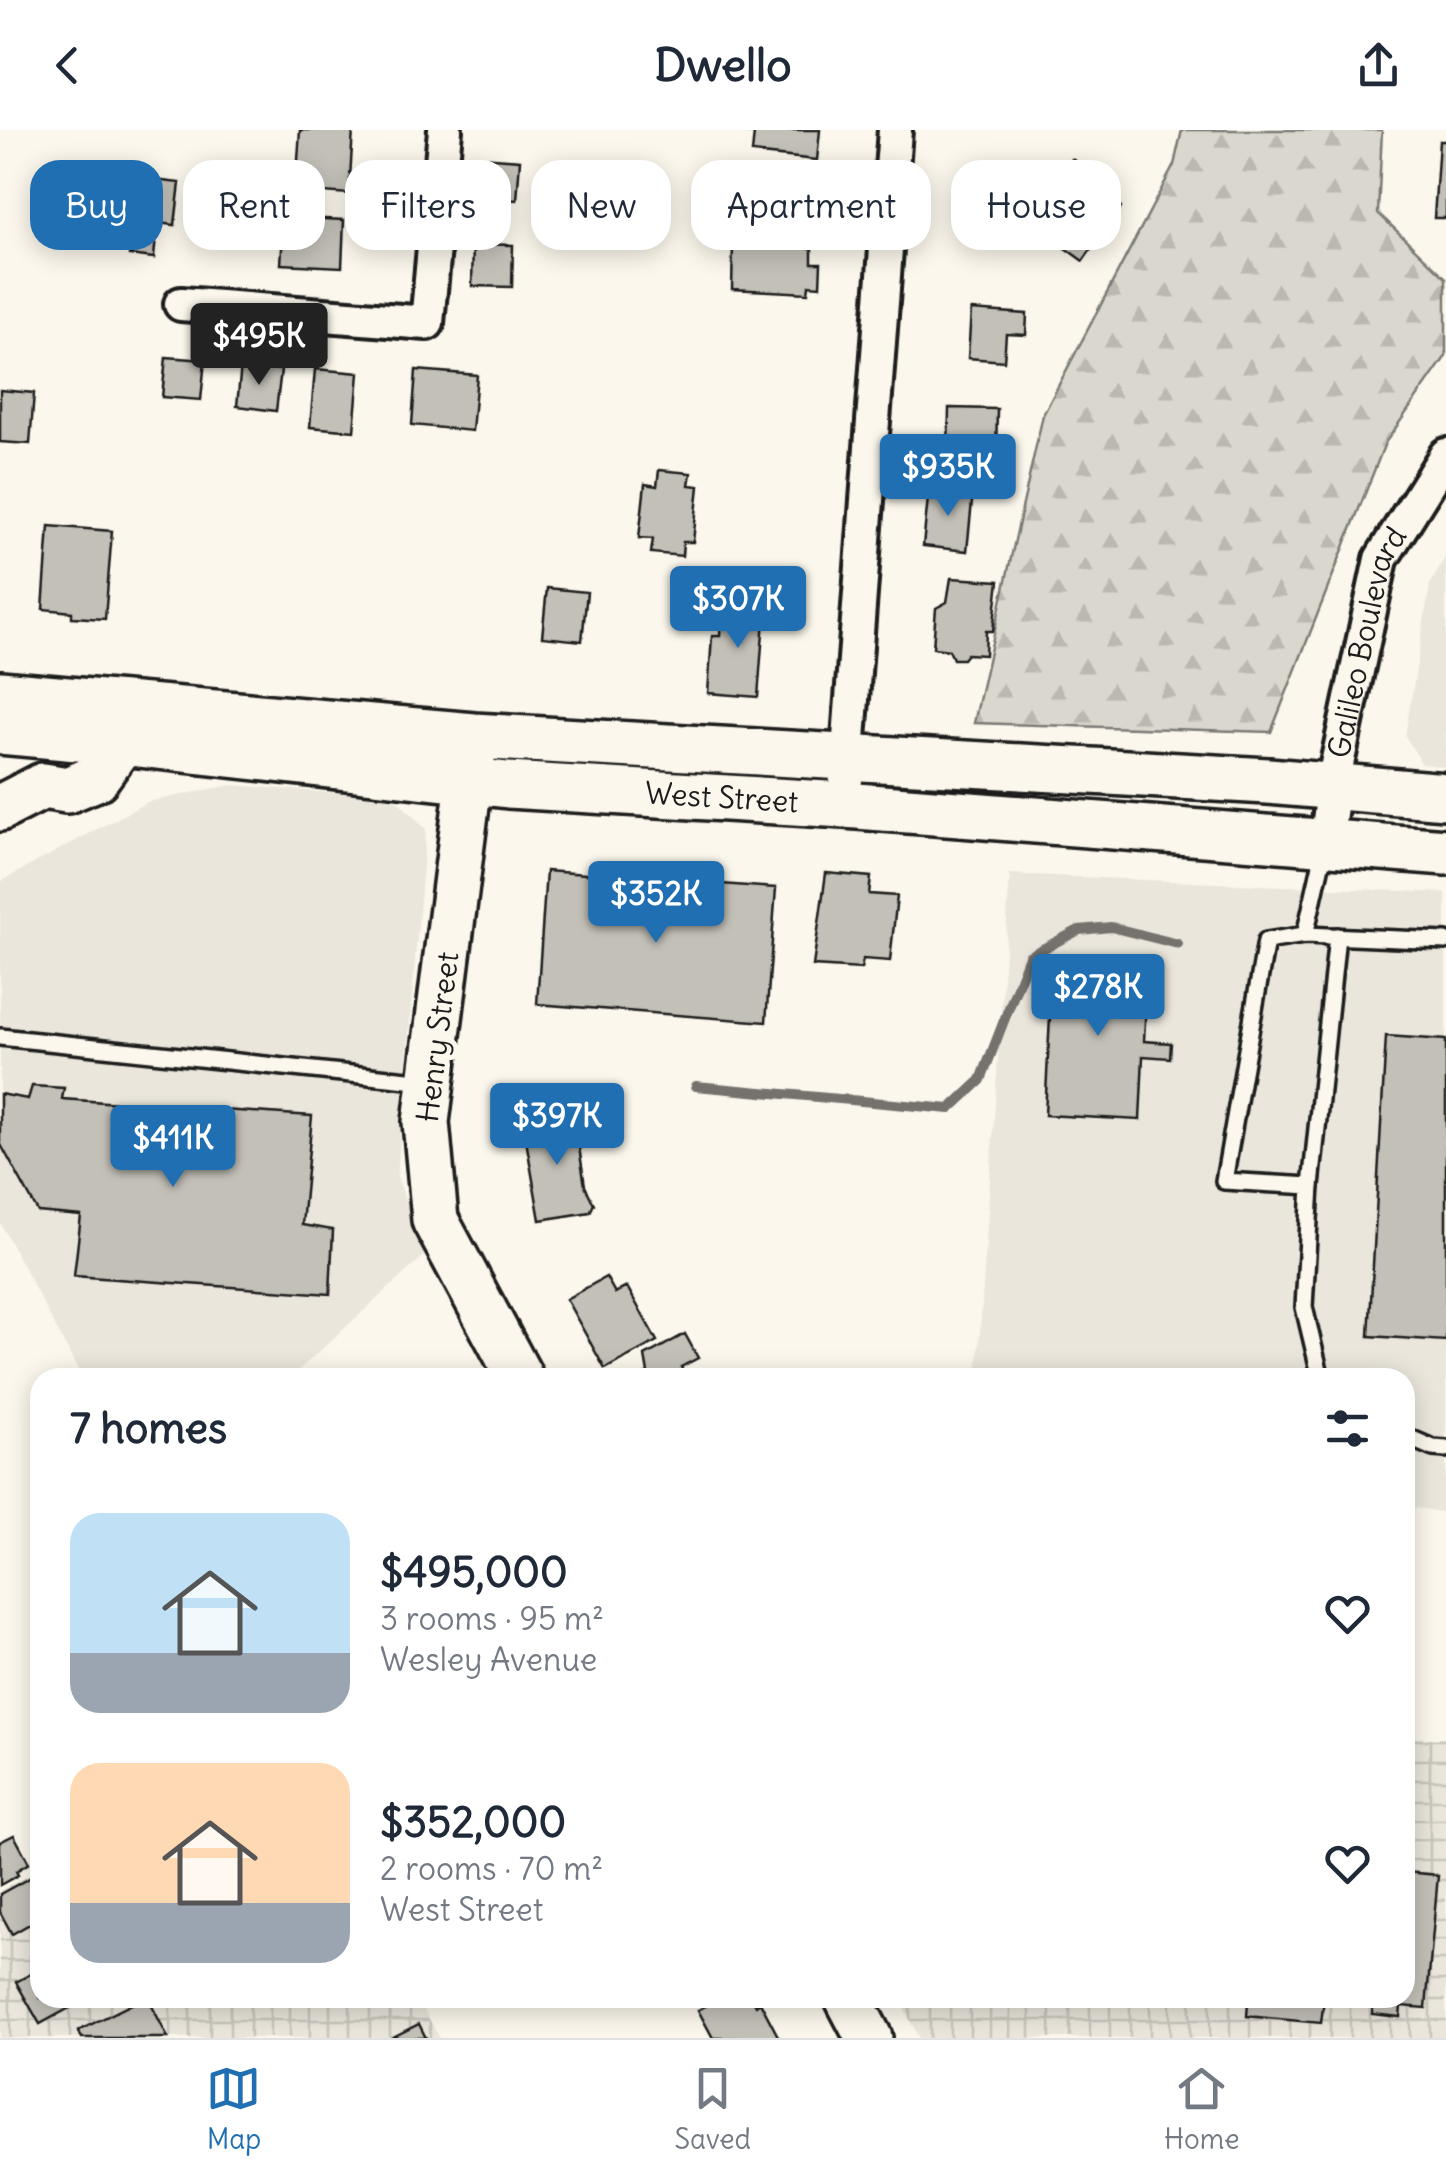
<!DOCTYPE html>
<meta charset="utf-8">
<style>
body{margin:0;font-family:Delius,sans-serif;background:#f6f6f7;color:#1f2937;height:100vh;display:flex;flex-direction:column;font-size:38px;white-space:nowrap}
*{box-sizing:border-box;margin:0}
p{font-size:32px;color:#747a83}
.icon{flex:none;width:55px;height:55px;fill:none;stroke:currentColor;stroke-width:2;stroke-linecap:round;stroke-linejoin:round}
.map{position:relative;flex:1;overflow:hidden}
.drawer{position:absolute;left:30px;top:1238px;width:1385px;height:640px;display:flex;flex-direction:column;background:#fff;border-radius:30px;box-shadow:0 5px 25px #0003}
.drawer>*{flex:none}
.guide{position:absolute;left:30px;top:30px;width:1388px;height:90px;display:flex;gap:20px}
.price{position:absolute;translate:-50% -85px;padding:0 22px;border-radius:10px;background:#1f6fb2;color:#fff;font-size:32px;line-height:65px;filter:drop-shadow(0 2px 5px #0008)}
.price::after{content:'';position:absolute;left:50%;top:60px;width:30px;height:22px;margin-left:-15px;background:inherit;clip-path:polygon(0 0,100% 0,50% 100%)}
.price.active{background:#222;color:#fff}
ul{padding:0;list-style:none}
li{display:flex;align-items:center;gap:30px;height:250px;padding:0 40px}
li span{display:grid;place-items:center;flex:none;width:280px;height:200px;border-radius:30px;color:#555}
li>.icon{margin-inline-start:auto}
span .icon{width:120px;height:120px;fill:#fffc;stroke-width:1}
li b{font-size:42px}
h2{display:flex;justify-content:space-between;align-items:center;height:120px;padding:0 40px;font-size:42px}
.tag{padding:0 35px;border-radius:30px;background:#fff;box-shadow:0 5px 25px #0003;font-size:35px;line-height:90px}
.tag.active{background:#1f6fb2;color:#fff}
header{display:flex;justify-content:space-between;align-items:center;height:130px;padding:0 40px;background:#fff;font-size:45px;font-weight:700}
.dock{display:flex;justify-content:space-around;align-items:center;height:140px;border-top:2px solid #e0e1e3;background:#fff;font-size:28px;color:#747a83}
.dock a{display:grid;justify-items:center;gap:5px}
.dock .active{color:#1f6fb2}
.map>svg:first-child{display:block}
.built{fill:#eae6dc}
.industrial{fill:url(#industrial-grid)}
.forest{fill:url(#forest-firs);stroke:#7b7a75;stroke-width:2.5}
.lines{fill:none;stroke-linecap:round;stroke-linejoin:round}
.stream{stroke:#74726e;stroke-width:10}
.building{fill:#c3c0b8;stroke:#1c1c1c;stroke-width:2.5}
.lane-casing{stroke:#1c1c1c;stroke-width:22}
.street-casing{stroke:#1c1c1c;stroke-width:40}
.secondary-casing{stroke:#1c1c1c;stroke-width:52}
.lane{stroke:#fbf7ec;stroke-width:15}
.street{stroke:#fbf7ec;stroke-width:32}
.secondary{stroke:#fbf7ec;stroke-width:45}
.labels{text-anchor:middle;stroke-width:10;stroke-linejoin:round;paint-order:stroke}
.street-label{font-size:30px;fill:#1c1c1c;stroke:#fbf7ec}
</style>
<header><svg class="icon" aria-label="back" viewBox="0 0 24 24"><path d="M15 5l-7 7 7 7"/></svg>Dwello<svg class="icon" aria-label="share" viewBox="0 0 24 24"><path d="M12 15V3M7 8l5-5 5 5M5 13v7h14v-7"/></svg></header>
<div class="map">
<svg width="1446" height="1908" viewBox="0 0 1446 1908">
<defs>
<pattern id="industrial-grid" width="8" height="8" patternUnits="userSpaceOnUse" patternTransform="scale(2.5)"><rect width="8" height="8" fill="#eae6dc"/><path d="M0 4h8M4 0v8" fill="none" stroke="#c8c5bc"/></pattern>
<pattern id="forest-firs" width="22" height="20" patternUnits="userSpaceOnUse" patternTransform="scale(2.5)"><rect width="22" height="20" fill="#dad7ce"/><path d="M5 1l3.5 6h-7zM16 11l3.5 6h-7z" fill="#bab8b0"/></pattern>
</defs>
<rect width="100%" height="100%" fill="#fbf7ec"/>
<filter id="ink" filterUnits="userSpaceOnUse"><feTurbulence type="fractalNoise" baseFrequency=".01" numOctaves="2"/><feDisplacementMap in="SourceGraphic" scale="20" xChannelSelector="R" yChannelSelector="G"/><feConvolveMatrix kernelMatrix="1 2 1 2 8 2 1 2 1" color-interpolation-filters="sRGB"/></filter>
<g filter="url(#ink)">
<g class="built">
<polygon points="1446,425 1446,637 1422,634 1405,606 1430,455"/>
<polygon points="231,655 376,666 398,671 426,699 397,1046 424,1126 291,1247 82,1247 0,1093 0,752 147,672"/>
<polygon points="1010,744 1446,763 1446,1383 1405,1376 1405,1248 977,1248"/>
</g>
<g class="industrial">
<polygon points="1405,1608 1446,1608 1446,1908 919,1908 899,1868 1405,1868"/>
<polygon points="40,1740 40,1868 417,1868 440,1908 0,1908 0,1760"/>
</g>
<polygon class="forest" points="1182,0 1382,0 1378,83 1446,148 1446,226 1385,313 1271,602 974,593 1043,285 1174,35"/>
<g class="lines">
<polyline class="stream" points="696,956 950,979 981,950 1029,826 1079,800 1111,797 1178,814"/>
</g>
<g class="building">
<polygon points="300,0 353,0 349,64 296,60"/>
<polygon points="747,0 820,0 817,30 752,23 754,3 747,3"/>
<polygon points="1439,11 1446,11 1446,88 1434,88"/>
<polygon points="480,27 520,30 517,70 477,67"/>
<polygon points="1072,29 1110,56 1104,64 1121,77 1083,131 1047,105 1062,82 1045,69"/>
<polygon points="154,50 180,53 175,95 157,93 154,128 129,125 131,105 90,101 94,61 153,67"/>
<polygon points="770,56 810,58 809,96 749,93 750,62 770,63"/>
<polygon points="284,87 344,90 342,137 281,134"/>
<polygon points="473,114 513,115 512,157 472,156"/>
<polygon points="733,114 812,118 812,133 821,133 820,156 809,155 808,163 732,159"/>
<polygon points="971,180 1027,184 1026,205 1006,204 1004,231 968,228"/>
<polygon points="166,227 205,230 201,270 162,267"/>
<polygon points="241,235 281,240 276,281 237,276"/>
<polygon points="315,239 359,243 354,301 310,297"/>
<polygon points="416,240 477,245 472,301 412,295"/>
<polygon points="0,260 34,263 30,314 0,312"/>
<polygon points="949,278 997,279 996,325 948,324"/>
<polygon points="659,340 691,343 689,355 699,356 693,412 683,412 682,426 651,423 653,409 639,408 645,354 657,356"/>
<polygon points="929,358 973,362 967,421 923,416"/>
<polygon points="49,396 112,401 105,489 72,487 72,482 43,479"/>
<polygon points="951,448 999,451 993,501 986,501 985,525 967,524 963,529 953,529 949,520 933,518 936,478 947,472"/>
<polygon points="547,458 587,462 582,511 542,507"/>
<polygon points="722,473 765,476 758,567 708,563 712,506 720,506"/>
<polygon points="546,741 776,758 766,892 537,874"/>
<polygon points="826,743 871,747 869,764 897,766 890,831 863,829 861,839 813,836"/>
<polygon points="1053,827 1148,833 1144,911 1171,913 1170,928 1143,926 1140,990 1045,985"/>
<polygon points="1386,906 1446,910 1446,1211 1369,1206"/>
<polygon points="32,956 64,958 62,969 312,986 302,1095 333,1100 330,1164 74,1146 81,1086 38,1082 0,1013 0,964 28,969"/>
<polygon points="574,984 585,1056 594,1074 590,1082 540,1090 523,993"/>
<polygon points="606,1147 615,1163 627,1157 657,1211 605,1239 566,1169"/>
<polygon points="685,1204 698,1228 681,1237 687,1248 640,1248 648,1243 645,1226"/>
<polygon points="14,1705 29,1733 16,1741 18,1745 0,1755 0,1712"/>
<polygon points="40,1742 40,1788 12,1804 0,1782 0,1764"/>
<polygon points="1405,1742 1438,1745 1426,1878 1401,1876 1400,1887 1372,1884 1373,1873 1324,1869 1321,1893 1247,1886 1248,1873 1210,1869 1405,1868"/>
<polygon points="40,1839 40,1868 88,1868 40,1894 16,1852"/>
<polygon points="144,1868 148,1868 168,1908 82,1908 78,1901"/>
<polygon points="721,1868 752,1868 756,1875 760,1872 779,1908 713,1908 698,1880"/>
<polygon points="419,1894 426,1908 391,1908"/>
</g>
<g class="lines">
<defs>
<g id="lane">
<polyline points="1305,805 1325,717"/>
<polyline points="0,907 427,952"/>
<polyline points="1311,1056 1337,806"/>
<polyline points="1324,1248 1320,1244 1304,1177 1311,1056 1224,1051 1266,811 1305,805 1446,811"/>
<polyline points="1405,1306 1433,1318 1446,1319"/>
</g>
<g id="street">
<polyline points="181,174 427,193 445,0"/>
<polyline points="844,675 895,0"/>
<path id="s1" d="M1326,713L1336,639L1381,429L1446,325"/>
</g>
<g id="secondary">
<polyline points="0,564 474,606 1268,651 1446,666"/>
<path id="s2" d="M0,601L122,612L508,655L844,675L1446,722"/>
<polyline points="473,620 426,992 435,1090 520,1248"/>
<polyline points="0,678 43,656 67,660 96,648 122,612 126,587"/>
<polyline points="848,1868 869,1908"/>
</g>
</defs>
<use href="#lane" class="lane-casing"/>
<use href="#street" class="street-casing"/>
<use href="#secondary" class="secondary-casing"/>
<use href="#lane" class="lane"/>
<use href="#street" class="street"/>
<use href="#secondary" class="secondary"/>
</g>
</g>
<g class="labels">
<g class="street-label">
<text dy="10" stroke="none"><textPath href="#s1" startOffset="205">Galileo Boulevard</textPath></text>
<text dy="10" stroke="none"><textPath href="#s2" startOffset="725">West Street</textPath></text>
<text transform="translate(438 907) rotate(-83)" y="10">Henry Street</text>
</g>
</g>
</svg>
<b class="price active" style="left:259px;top:258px">$495K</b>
<b class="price" style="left:948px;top:389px">$935K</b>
<b class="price" style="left:738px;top:521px">$307K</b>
<b class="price" style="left:656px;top:816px">$352K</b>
<b class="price" style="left:1098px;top:909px">$278K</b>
<b class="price" style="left:557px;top:1038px">$397K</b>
<b class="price" style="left:173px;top:1060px">$411K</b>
<div class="guide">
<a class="tag active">Buy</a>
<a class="tag">Rent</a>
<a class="tag">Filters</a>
<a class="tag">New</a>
<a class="tag">Apartment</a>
<a class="tag">House</a>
</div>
<section class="drawer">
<h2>7 homes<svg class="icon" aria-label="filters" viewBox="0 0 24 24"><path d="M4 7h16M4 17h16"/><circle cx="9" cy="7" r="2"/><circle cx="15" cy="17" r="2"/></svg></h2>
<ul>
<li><span style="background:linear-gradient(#bfe0f5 70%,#9aa5b1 0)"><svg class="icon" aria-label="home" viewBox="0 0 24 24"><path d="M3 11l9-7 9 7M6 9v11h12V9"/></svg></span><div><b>$495,000</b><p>3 rooms · 95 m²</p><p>Wesley Avenue</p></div><svg class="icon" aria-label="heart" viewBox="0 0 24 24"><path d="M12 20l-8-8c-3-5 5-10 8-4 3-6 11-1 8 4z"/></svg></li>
<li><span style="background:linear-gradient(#ffd9b3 70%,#9aa5b1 0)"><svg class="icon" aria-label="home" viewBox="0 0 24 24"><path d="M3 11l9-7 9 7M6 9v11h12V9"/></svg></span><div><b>$352,000</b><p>2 rooms · 70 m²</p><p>West Street</p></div><svg class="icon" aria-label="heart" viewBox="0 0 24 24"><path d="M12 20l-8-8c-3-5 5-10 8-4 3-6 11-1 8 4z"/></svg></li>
</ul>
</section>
</div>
<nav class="dock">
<a class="active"><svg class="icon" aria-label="map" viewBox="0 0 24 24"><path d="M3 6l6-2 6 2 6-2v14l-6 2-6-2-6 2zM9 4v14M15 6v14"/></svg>Map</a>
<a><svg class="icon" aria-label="saved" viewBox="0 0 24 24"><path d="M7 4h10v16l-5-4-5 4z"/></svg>Saved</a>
<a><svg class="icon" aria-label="home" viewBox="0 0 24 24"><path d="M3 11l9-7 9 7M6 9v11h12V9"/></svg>Home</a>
</nav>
